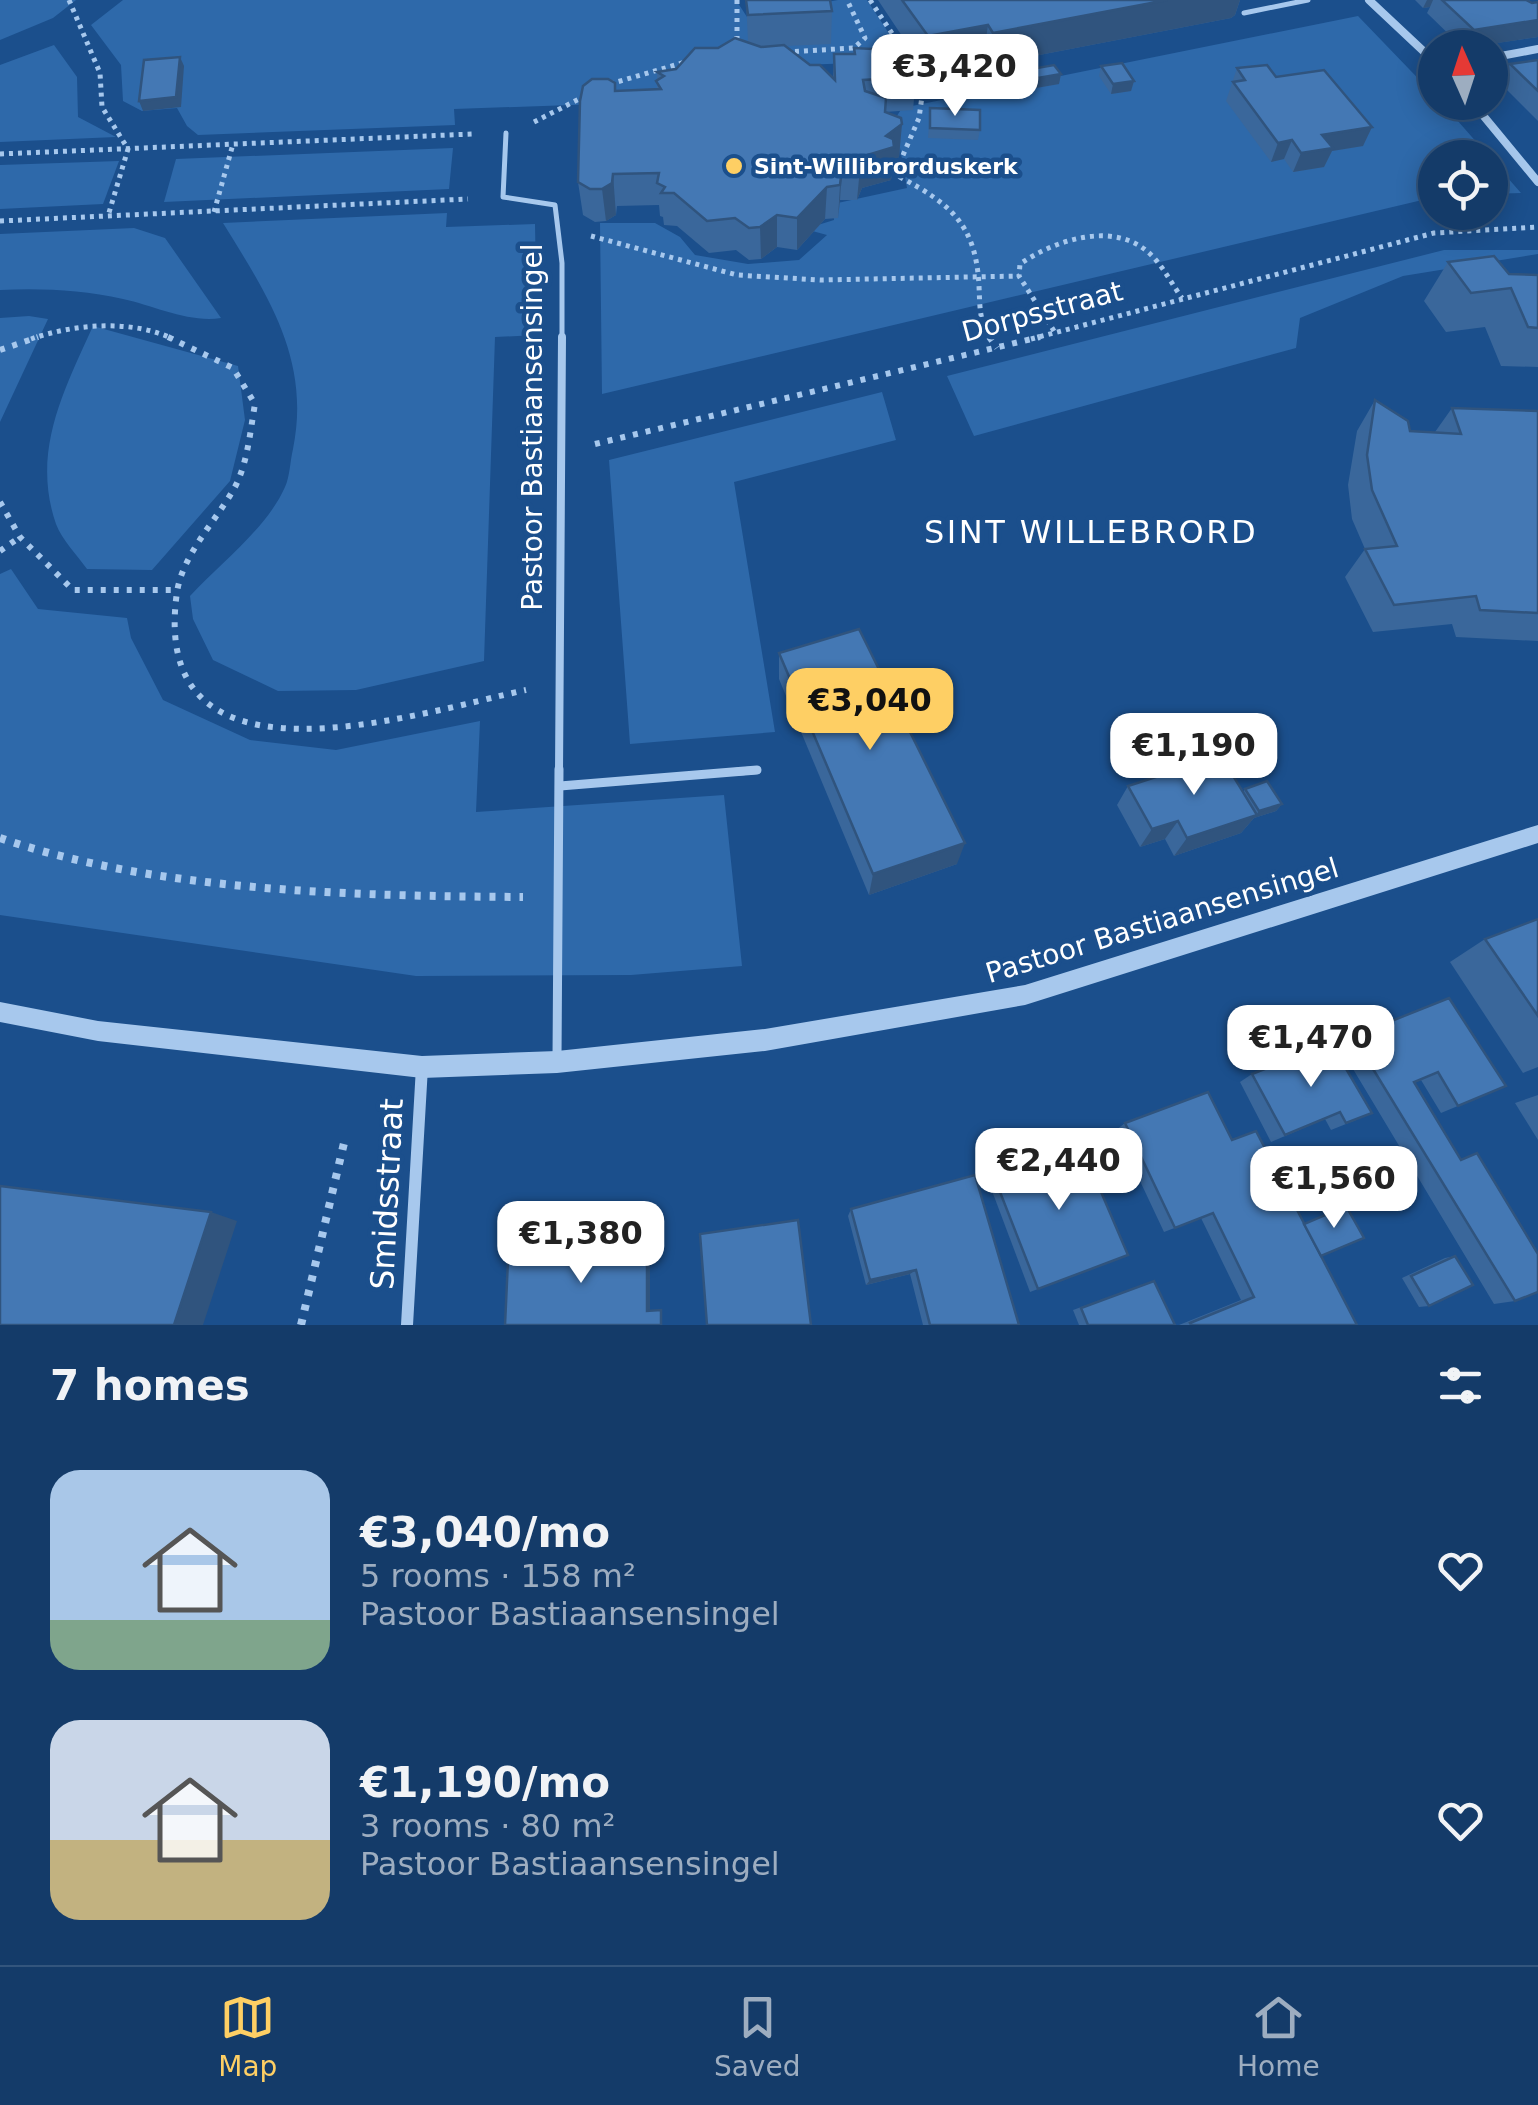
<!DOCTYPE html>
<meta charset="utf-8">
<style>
body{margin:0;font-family:"DejaVu Sans",sans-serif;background:#1d426f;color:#f1f3f6;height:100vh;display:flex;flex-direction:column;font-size:38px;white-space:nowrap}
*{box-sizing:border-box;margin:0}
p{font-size:32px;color:#9dadc0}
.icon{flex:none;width:55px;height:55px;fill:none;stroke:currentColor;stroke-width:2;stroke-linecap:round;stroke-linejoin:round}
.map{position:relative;height:1325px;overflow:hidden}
.sheet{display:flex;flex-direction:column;background:#143b69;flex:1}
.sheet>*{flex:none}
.needle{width:65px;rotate:357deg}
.controls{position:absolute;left:1418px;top:30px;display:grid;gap:20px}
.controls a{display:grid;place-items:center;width:90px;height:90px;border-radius:50%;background:#143b69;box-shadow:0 5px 25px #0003,0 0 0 2px #33557d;font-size:50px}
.price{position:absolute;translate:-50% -85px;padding:0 22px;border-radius:20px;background:#fff;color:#222;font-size:32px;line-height:65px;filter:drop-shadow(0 2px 5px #0008)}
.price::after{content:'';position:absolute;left:50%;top:60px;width:30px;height:22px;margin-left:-15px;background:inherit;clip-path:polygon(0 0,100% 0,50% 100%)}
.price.selected{background:#fecf64;color:#111}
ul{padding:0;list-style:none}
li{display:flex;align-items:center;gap:30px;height:250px;padding:0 50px}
li span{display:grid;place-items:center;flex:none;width:280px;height:200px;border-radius:30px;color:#555}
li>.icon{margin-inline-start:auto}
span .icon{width:120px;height:120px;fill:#fffc;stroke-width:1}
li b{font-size:42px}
h2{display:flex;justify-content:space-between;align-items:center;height:120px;padding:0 50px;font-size:42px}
.dock{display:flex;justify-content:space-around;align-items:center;height:140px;border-top:2px solid #33557d;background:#143b69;font-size:28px;color:#9dadc0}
.dock a{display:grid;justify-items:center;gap:5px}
.dock .selected{color:#fecf64}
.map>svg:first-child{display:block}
.green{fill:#2e69aa}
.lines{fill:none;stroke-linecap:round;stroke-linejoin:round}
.path-far2{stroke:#a7c8ed;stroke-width:5;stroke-dasharray:4 5;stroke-linecap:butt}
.path-far1{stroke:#a7c8ed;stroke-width:6;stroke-dasharray:5 8;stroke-linecap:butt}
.path{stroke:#a7c8ed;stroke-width:8;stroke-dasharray:6 9;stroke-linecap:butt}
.service-far2{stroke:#a7c8ed;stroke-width:5}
.service-far1{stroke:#a7c8ed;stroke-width:8}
.service{stroke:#a7c8ed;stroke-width:9}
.minor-far1{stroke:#a7c8ed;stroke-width:8}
.minor{stroke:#a7c8ed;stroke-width:12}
.tertiary{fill:#a7c8ed;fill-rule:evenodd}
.wall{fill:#3a679b}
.shaded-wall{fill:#30547e}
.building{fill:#4478b4;stroke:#30547e;stroke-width:2.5}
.poi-dot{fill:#fecf64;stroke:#1b4f8c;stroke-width:4}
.labels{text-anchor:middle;stroke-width:9;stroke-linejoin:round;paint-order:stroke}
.far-poi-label{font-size:22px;font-weight:bold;fill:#fff;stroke:#1b4f8c;text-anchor:start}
.street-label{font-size:28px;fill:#fff;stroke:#1b4f8c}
.quarter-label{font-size:32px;letter-spacing:2.5px;fill:#fff;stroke:#1b4f8c}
.near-street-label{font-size:32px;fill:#fff;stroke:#1b4f8c}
</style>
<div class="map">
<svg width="1538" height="1325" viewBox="0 0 1538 1325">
<rect width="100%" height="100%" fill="#1b4f8c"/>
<g class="green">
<polygon points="0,0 76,0 53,18 0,40"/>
<polygon points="123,0 736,0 747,17 838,0 867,0 907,61 720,68 685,101 454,109 455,125 198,135 187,126 177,108 142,111 123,101 121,65 91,25"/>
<polygon points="1358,16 1435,96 1435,102 1443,104 1521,193 1490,194 1490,158 1435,158 1435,197 602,394 600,223 655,223 680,237 695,255 748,264 799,260 827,235 805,229 834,220 833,204 907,188 895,119 902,108"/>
<polygon points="54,45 77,77 78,117 116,137 0,142 0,65"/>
<polygon points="453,148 449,189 164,202 176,159"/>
<polygon points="119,161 103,204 0,209 0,165"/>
<path d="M447,213L446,227L535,224L537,335L495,337L484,661L356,690L278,691L213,660L193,619L190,596C220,564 267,528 285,487C290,476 290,461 293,449C311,360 268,296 223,223Z"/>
<path d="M134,228L165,238L221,318C189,323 155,306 123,299C82,290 42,288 0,290V234Z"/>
<polygon points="1444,250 1538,250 1538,254 1403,276 1300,318 1296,348 974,436 947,376"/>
<polygon points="29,316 48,319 0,422 0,318"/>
<path d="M93,326L238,366L245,420L230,481L152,570L87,569C77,555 62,540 56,524C31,452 64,390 93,326Z"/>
<polygon points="882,392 896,440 734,482 775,732 630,744 609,460"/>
<polygon points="11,569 38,609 127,618 131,638 163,700 250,740 336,750 480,721 476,812 724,795 742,966 631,975 416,976 0,915 0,574"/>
</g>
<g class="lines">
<g class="path-far2">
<polyline points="69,0 100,73 102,107 128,149 108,216"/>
<polyline points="737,0 737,47"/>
<path d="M870,0L924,82L919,118L897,169L900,177C950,204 976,224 979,286C980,308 979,321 991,339"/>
<polyline points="786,52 854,48 865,38 847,0"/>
<polyline points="610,84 689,61"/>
<polyline points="534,122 585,96"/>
<polyline points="0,154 473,134"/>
<polyline points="214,212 233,144"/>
<polyline points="0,221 468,199"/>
<polyline points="591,236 737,275 820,280 1019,276"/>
<path d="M1054,331L1019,276L1020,264C1055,240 1112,221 1148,252C1162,264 1171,283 1182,298"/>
<path d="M31,339C74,324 132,319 173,339"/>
<polyline points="1031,339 1434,233 1538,227"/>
</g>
<g class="path-far1">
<path d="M168,337L233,368L255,404C250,432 248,460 236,485C218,519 183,553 177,592C147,802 414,714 526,690"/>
<polyline points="989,337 997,348"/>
<polyline points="0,350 38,337"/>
<polyline points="595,444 1040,337"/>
<polyline points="0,502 20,537 73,590 177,590"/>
<polyline points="0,551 20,537"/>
</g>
<g class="path">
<path d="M0,838C157,892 358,896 523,897"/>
<polyline points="301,1325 344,1143"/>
</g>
<g class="service-far2">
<polyline points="1244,13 1308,0"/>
<polyline points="506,133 503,197 555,205 562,263 562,339"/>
</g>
<g class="service-far1">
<polyline points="559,772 562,337"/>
<polyline points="734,772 757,770"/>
</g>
<g class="service">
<polyline points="560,786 757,770"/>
<polyline points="557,1058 559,769"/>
</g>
<g class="minor-far1">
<polyline points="1369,0 1435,62"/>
<polyline points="1490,58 1538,49"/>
<polyline points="1472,102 1538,182"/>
</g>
<polyline class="minor" points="407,1325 422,1067"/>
<polygon class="tertiary" points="1538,825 1538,843 1025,1005 765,1051 557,1073 422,1078 98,1041 0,1022 0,1002 98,1021 422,1056 557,1051 765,1029 1025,985"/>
</g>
<g class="wall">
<polygon points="746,0 832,11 831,44 785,46 810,65 833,77 834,54 854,54 854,48 916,77 913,110 885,112 902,124 899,157 893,161 891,180 862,188 857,200 840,200 838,218 825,219 797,250 777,247 761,259 749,260 736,250 709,253 677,226 664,225 663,217 660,216 659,205 617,206 616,215 606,221 595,222 583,215 578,182 616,91 657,89 657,72 676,69 718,48 748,42"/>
<polygon points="878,0 1240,0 1235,15 1231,18 988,65 983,58 924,69"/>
<polygon points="1415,0 1530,0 1529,1 1532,3 1538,2 1538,37 1463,48 1427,13 1430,7 1423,8"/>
<polygon points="1538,60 1538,121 1500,83 1510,64"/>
<polygon points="1101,66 1134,81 1131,91 1111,94 1099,76"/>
<polygon points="1237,68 1276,77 1372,127 1363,146 1332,151 1324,167 1293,172 1284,159 1271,162 1226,101"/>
<polygon points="1031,69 1061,74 1059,84 1036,88 1029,79"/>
<polygon points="930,108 980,130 978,140 928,138"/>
<polygon points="1448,262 1509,274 1538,275 1538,367 1501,366 1485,327 1446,332 1424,301"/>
<polygon points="1375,400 1410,431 1435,432 1452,408 1538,411 1538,641 1456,637 1452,624 1373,632 1345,577 1365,549 1352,519 1348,485 1357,431"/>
<polygon points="779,653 957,864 869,895 779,679"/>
<polygon points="1128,786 1243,792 1245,789 1282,804 1276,811 1254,818 1241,833 1174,856 1165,839 1140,847 1117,805"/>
<polygon points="1538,919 1538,1067 1523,1073 1450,962 1485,939"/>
<polygon points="1374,1028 1506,1086 1441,1113 1421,1080 1414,1083 1461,1159 1477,1153 1515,1301 1494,1304 1347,1059 1366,1049 1358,1037"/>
<polygon points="1331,1043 1356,1120 1331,1130 1325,1119 1271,1142 1240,1082 1252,1074"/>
<polygon points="1538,1095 1538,1140 1515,1103"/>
<polygon points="1125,1123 1232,1140 1304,1224 1346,1206 1321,1256 1357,1325 1179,1325 1241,1300 1201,1218 1164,1232 1116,1130"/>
<polygon points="991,1169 1128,1255 1030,1292 986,1175"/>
<polygon points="851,1209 1019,1325 923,1325 910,1274 866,1285 848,1216"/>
<polygon points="1455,1256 1429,1306 1419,1307 1402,1278 1445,1258"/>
<polygon points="1154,1281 1175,1325 1079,1325 1073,1310"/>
</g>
<g class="shaded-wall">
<polygon points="1167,0 1240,0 1235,15 1231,18 988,65 993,33"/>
<polygon points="1427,0 1433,0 1430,7 1423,8"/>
<polygon points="1538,20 1538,37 1465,48 1474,30"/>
<polygon points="988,25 983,58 924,69 928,36"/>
<polygon points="180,57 184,66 181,107 143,111 139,101"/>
<polygon points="1061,74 1059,84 1036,88 1038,78"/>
<polygon points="1134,81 1131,91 1111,94 1113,84"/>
<polygon points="902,124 899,157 893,161 891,180 862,188 857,200 860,168 864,156"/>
<polygon points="1372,127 1363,146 1332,151 1324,167 1293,172 1301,153 1322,135"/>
<polygon points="1292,140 1284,159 1271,162 1278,143"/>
<polygon points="842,168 840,200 838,218 840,185"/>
<polygon points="613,174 616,215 606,221 602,189"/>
<polygon points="827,187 825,219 797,250 797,218"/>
<polygon points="777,215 777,247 761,259 760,227"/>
<polygon points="1282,804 1276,811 1254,818 1241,833 1174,856 1187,838 1256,815 1259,811"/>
<polygon points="1178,821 1165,839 1140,847 1152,829"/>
<polygon points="965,843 957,864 869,895 873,874"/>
<polygon points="211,1212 237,1221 203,1325 174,1325"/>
<polygon points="647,1240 650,1244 650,1313 647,1311"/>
<polygon points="916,1270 910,1274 866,1285 870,1280"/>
</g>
<g class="building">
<polygon points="746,0 830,0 832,11 748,15"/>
<polygon points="902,0 1167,0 993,33 988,25 928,36"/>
<polygon points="1442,0 1526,0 1532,3 1538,2 1538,20 1474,30"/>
<polygon points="735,38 761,47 784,45 810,65 820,65 835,80 834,54 855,54 854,48 911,51 916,77 863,80 865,91 886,98 885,112 901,118 902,124 886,136 893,139 894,147 864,156 860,168 842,168 840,185 827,187 797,218 777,215 760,227 749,228 735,218 707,221 674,193 661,193 665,187 657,183 659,173 613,174 612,183 602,189 590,189 578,182 580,101 583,86 592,79 608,79 615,83 615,91 661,89 656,81 664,76 657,72 676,69 695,48 718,48"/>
<polygon points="180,57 176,97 139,101 144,60"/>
<polygon points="1538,60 1538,91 1510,64"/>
<polygon points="1122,63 1134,81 1113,84 1101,66"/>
<polygon points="1054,65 1061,74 1038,78 1031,69"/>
<polygon points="1267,65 1276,77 1324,70 1372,127 1322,135 1333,148 1301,153 1292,140 1278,143 1233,82 1245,80 1237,68"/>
<polygon points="930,108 980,110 980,130 930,128"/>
<polygon points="1494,256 1509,274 1538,275 1538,328 1528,327 1511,288 1471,293 1448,262"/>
<polygon points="1375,400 1408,421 1410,431 1461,434 1452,408 1538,411 1538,613 1480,610 1476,596 1394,605 1365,549 1397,546 1372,490 1367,455"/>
<polygon points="859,629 965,843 873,874 779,653"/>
<polygon points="1221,756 1257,815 1187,838 1178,821 1152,829 1128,786"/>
<polygon points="1267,781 1282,804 1259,811 1245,789"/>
<polygon points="1538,919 1538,1016 1485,939"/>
<polygon points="1449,998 1506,1086 1458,1106 1438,1072 1414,1082 1461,1160 1477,1153 1538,1254 1538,1292 1515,1301 1362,1051 1382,1043 1374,1028"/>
<polygon points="1331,1043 1372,1113 1346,1123 1340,1112 1285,1135 1252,1074"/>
<polygon points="1208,1092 1232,1140 1256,1131 1357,1325 1191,1325 1190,1323 1254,1297 1213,1213 1175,1228 1125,1123"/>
<polygon points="1078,1138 1128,1255 1038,1289 991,1169"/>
<polygon points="975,1175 1019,1325 930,1325 916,1270 870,1280 851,1209"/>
<polygon points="0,1186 211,1212 174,1325 0,1325"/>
<polygon points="1346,1206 1364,1238 1321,1256 1304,1224"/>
<polygon points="798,1220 811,1325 707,1325 700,1234"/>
<polygon points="585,1234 592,1245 647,1240 647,1311 661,1310 661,1325 505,1325 508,1260 548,1258 560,1236"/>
<polygon points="1455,1256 1473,1285 1429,1306 1411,1276"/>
<polygon points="1154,1281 1175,1325 1088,1325 1081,1308"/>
</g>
<circle class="poi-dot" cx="734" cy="166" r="10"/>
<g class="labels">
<g class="far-poi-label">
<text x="754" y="174">Sint-Willibrorduskerk</text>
</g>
<g class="street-label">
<text transform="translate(1042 311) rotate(-15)" y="10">Dorpsstraat</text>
<text transform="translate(532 427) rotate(-90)" y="10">Pastoor Bastiaansensingel</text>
<text transform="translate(1162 920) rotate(-17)" y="10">Pastoor Bastiaansensingel</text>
</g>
<g class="quarter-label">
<text x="1091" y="543">SINT WILLEBRORD</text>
</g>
<g class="near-street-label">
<text transform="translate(387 1194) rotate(-87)" y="11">Smidsstraat</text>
</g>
</g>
</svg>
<div class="controls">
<a><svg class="needle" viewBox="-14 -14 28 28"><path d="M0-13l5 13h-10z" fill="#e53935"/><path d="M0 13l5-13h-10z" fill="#9dadc0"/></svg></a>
<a><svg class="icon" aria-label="locate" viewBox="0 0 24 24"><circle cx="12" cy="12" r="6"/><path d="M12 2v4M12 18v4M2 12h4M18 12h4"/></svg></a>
</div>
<b class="price" style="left:955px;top:119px">€3,420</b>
<b class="price selected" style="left:870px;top:753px">€3,040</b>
<b class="price" style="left:1194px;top:798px">€1,190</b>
<b class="price" style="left:1311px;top:1090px">€1,470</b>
<b class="price" style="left:1059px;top:1213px">€2,440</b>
<b class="price" style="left:1334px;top:1231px">€1,560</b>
<b class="price" style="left:581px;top:1286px">€1,380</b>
</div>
<section class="sheet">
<h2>7 homes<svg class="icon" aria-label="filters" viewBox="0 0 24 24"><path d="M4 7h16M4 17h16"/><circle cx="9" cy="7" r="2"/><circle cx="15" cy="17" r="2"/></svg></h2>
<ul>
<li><span style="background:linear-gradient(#a9c7e8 75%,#7fa58c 0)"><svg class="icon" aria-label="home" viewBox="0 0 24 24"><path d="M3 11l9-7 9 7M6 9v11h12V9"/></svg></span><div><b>€3,040/mo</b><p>5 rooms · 158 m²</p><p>Pastoor Bastiaansensingel</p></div><svg class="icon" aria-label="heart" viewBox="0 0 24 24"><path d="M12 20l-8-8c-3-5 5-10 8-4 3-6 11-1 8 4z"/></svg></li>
<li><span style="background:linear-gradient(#c9d6e8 60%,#c2b280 0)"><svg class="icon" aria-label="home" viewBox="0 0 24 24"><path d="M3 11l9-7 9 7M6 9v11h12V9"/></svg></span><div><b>€1,190/mo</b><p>3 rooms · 80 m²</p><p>Pastoor Bastiaansensingel</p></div><svg class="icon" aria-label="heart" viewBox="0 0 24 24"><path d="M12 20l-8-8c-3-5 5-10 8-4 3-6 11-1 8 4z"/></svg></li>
</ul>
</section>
<nav class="dock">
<a class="selected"><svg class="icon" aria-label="map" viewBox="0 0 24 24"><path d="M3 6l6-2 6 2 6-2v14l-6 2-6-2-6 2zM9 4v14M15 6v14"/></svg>Map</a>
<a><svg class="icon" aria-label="saved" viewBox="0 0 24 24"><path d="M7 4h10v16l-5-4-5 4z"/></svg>Saved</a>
<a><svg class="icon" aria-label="home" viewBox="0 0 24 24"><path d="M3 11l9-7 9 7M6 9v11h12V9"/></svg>Home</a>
</nav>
